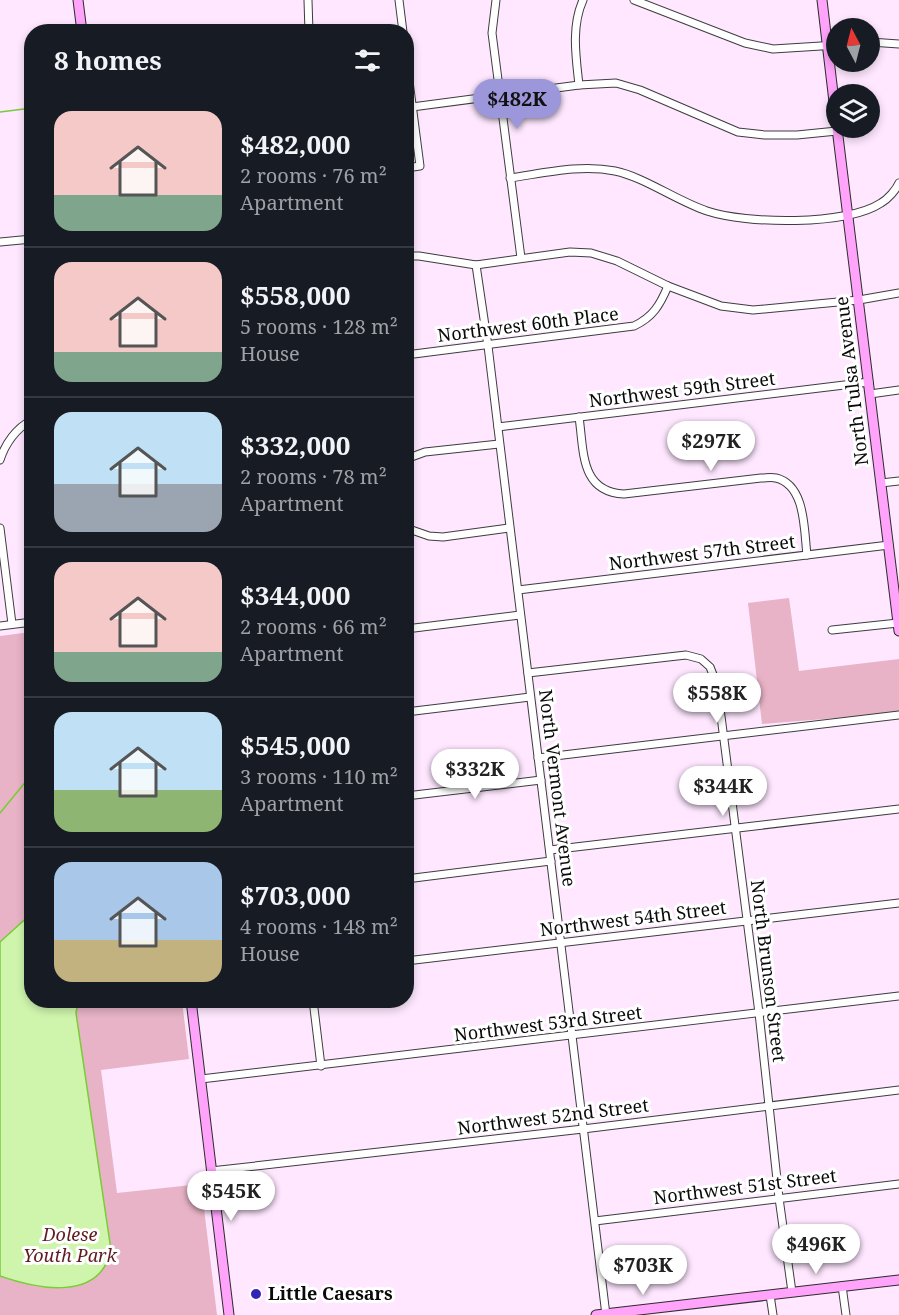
<!DOCTYPE html>
<meta charset="utf-8">
<style>
body{margin:0;font-family:"Noto Serif",serif;background:#20242c;color:#f1f3f6;height:100vh;display:flex;flex-direction:column;font-size:22px;white-space:nowrap}
*{box-sizing:border-box;margin:0}
p{font-size:20px;color:#9ea1a6}
.icon{flex:none;width:33px;height:33px;fill:none;stroke:currentColor;stroke-width:2;stroke-linecap:round;stroke-linejoin:round}
.map{position:relative;flex:1;overflow:hidden}
.details{position:absolute;left:24px;top:24px;width:390px;height:984px;display:flex;flex-direction:column;background:#171b24;border-radius:24px;box-shadow:0 3px 9px #0003}
.details>*{flex:none}
.needle{width:39px;rotate:353deg}
.buttons{position:absolute;left:826px;top:18px;display:grid;gap:12px}
.buttons a{display:grid;place-items:center;width:54px;height:54px;border-radius:50%;background:#171b24;box-shadow:0 3px 9px #0003;font-size:30px}
.price{position:absolute;translate:-50% -51px;padding:0 14px;border-radius:21px;background:#fff;color:#222;font-size:20px;line-height:39px;filter:drop-shadow(0 2px 3px #0008)}
.price::after{content:'';position:absolute;left:50%;top:36px;width:18px;height:14px;margin-left:-9px;background:inherit;clip-path:polygon(0 0,100% 0,50% 100%)}
.price.current{background:#9c96da;color:#111}
ul{padding:0;list-style:none}
li{display:flex;align-items:center;gap:18px;height:150px;padding:0 30px}
li+li{border-top:2px solid #363941}
li span{display:grid;place-items:center;flex:none;width:168px;height:120px;border-radius:18px;color:#555}
li>.icon{margin-inline-start:auto}
span .icon{width:72px;height:72px;fill:#fffc;stroke-width:1}
li b{font-size:26px}
h2{display:flex;justify-content:space-between;align-items:center;height:72px;padding:0 30px;font-size:26px}
.map>svg:first-child{display:block}
.green{fill:#e8b3c6}
.water{fill:#cff5ad;stroke:#78cc35;stroke-width:1.5}
.lines{fill:none;stroke-linecap:round;stroke-linejoin:round}
.stream{stroke:#78cc35;stroke-width:1.5}
.street-casing{stroke:#3d3d3d;stroke-width:9}
.secondary-casing{stroke:#2c2c2c;stroke-width:11}
.street{stroke:#fff;stroke-width:7}
.secondary{stroke:#ffa3fb;stroke-width:9}
.poi-dot{fill:#3424b8;stroke:#fff;stroke-width:2}
.labels{text-anchor:middle;stroke-width:6;stroke-linejoin:round;paint-order:stroke}
.street-label{font-size:18px;fill:#0a0a0a;stroke:#fff}
.park-label{font-size:18px;font-style:italic;fill:#601c20;stroke:#fff}
.poi-label{font-size:18px;font-weight:bold;fill:#0a0a0a;stroke:#fff;text-anchor:start}
</style>
<div class="map">
<svg width="899" height="1315" viewBox="0 0 899 1315">
<rect width="100%" height="100%" fill="#fee7ff"/>
<g class="green">
<polygon points="789,598 799,671 899,659 899,713 762,724 748,603"/>
<polygon points="31,632 32,1000 182,1001 189,1059 101,1070 117,1193 201,1184 217,1315 0,1315 0,636"/>
</g>
<path class="water" d="M31,914L32,1000L78,1001L76,1013L111,1250C100,1302 37,1289 0,1276V942Z"/>
<g class="lines">
<g class="stream">
<polyline points="0,112 32,108"/>
<polyline points="0,813 32,774"/>
</g>
<defs>
<g id="street">
<polyline points="308,0 309,32"/>
<polyline points="399,0 403,32"/>
<polyline points="496,0 492,33 521,258"/>
<polyline points="634,0 745,43 773,49 837,45"/>
<polyline points="870,42 899,44"/>
<polyline points="406,58 420,166 406,168"/>
<path d="M579,85C576,57 571,27 583,0"/>
<polyline points="412,107 579,85 616,83 640,90 738,132 765,135 797,135 837,131"/>
<path d="M510,178C545,173 580,164 615,171C644,177 677,201 707,211C746,224 846,226 881,203C888,199 896,190 899,183"/>
<polyline points="0,242 32,239"/>
<polyline points="406,256 419,256 476,265 570,252 591,253 617,261 668,286 721,306 753,310 859,300 899,293"/>
<polyline points="476,265 488,346 606,1315"/>
<path d="M406,355L634,326C653,317 660,305 668,286"/>
<polyline points="870,394 899,390"/>
<path d="M579,417C584,451 580,492 624,494L761,478C766,478 771,477 776,478C806,485 804,531 807,555"/>
<polyline points="498,427 869,382"/>
<polyline points="406,459 425,452 499,444"/>
<path d="M0,460C5,444 16,428 32,420"/>
<polyline points="881,483 899,481"/>
<polyline points="0,528 12,624"/>
<polyline points="406,528 429,536 443,537 509,528"/>
<polyline points="518,590 889,545"/>
<polyline points="0,626 32,622"/>
<polyline points="406,629 520,615"/>
<polyline points="832,630 898,623"/>
<polyline points="528,673 686,655 701,659 710,667 717,685 759,1013 779,1198 792,1292"/>
<polyline points="406,712 530,697"/>
<polyline points="538,758 899,715"/>
<polyline points="406,796 541,780"/>
<polyline points="550,850 899,809"/>
<polyline points="406,879 551,861"/>
<polyline points="406,961 899,903"/>
<polyline points="313,1000 321,1066"/>
<polyline points="201,1079 899,996"/>
<polyline points="211,1171 583,1129 899,1090"/>
<polyline points="595,1221 899,1184"/>
<polyline points="842,1286 846,1315"/>
<polyline points="770,1295 773,1315"/>
</g>
<g id="secondary">
<polyline points="78,0 82,32"/>
<polyline points="822,0 837,127"/>
<polyline points="837,128 899,631"/>
<polyline points="191,1000 229,1315"/>
<polyline points="596,1315 899,1280"/>
</g>
</defs>
<use href="#street" class="street-casing"/>
<use href="#secondary" class="secondary-casing"/>
<use href="#street" class="street"/>
<use href="#secondary" class="secondary"/>
</g>
<circle class="poi-dot" cx="256" cy="1294" r="6"/>
<g class="labels">
<g class="street-label">
<text transform="translate(528 325) rotate(-7)" y="6">Northwest 60th Place</text>
<text transform="translate(852 381) rotate(-97)" y="6">North Tulsa Avenue</text>
<text transform="translate(682 390) rotate(-7)" y="6">Northwest 59th Street</text>
<text transform="translate(702 553) rotate(-7)" y="6">Northwest 57th Street</text>
<text transform="translate(557 788) rotate(83)" y="6">North Vermont Avenue</text>
<text transform="translate(633 919) rotate(-7)" y="6">Northwest 54th Street</text>
<text transform="translate(768 971) rotate(83)" y="6">North Brunson Street</text>
<text transform="translate(548 1024) rotate(-7)" y="6">Northwest 53rd Street</text>
<text transform="translate(553 1117) rotate(-7)" y="6">Northwest 52nd Street</text>
<text transform="translate(745 1187) rotate(-7)" y="6">Northwest 51st Street</text>
</g>
<g class="park-label">
<text x="70" y="1241">Dolese<tspan x="70" dy="21">Youth Park</tspan></text>
</g>
<g class="poi-label">
<text x="268" y="1300">Little Caesars</text>
</g>
</g>
</svg>
<div class="buttons">
<a><svg class="needle" viewBox="-14 -14 28 28"><path d="M0-13l5 13h-10z" fill="#e53935"/><path d="M0 13l5-13h-10z" fill="#9ea1a6"/></svg></a>
<a><svg class="icon" aria-label="layers" viewBox="0 0 24 24"><path d="M12 4l9 5-9 5-9-5zM3 14l9 5 9-5"/></svg></a>
</div>
<b class="price current" style="left:517px;top:130px">$482K</b>
<b class="price" style="left:711px;top:472px">$297K</b>
<b class="price" style="left:717px;top:724px">$558K</b>
<b class="price" style="left:475px;top:800px">$332K</b>
<b class="price" style="left:723px;top:817px">$344K</b>
<b class="price" style="left:231px;top:1222px">$545K</b>
<b class="price" style="left:816px;top:1275px">$496K</b>
<b class="price" style="left:643px;top:1296px">$703K</b>
<section class="details">
<h2>8 homes<svg class="icon" aria-label="filters" viewBox="0 0 24 24"><path d="M4 7h16M4 17h16"/><circle cx="9" cy="7" r="2"/><circle cx="15" cy="17" r="2"/></svg></h2>
<ul>
<li><span style="background:linear-gradient(#f6c9c9 70%,#7fa58c 0)"><svg class="icon" aria-label="home" viewBox="0 0 24 24"><path d="M3 11l9-7 9 7M6 9v11h12V9"/></svg></span><div><b>$482,000</b><p>2 rooms · 76 m²</p><p>Apartment</p></div></li>
<li><span style="background:linear-gradient(#f6c9c9 75%,#7fa58c 0)"><svg class="icon" aria-label="home" viewBox="0 0 24 24"><path d="M3 11l9-7 9 7M6 9v11h12V9"/></svg></span><div><b>$558,000</b><p>5 rooms · 128 m²</p><p>House</p></div></li>
<li><span style="background:linear-gradient(#bfe0f5 60%,#9aa5b1 0)"><svg class="icon" aria-label="home" viewBox="0 0 24 24"><path d="M3 11l9-7 9 7M6 9v11h12V9"/></svg></span><div><b>$332,000</b><p>2 rooms · 78 m²</p><p>Apartment</p></div></li>
<li><span style="background:linear-gradient(#f6c9c9 75%,#7fa58c 0)"><svg class="icon" aria-label="home" viewBox="0 0 24 24"><path d="M3 11l9-7 9 7M6 9v11h12V9"/></svg></span><div><b>$344,000</b><p>2 rooms · 66 m²</p><p>Apartment</p></div></li>
<li><span style="background:linear-gradient(#bfe0f5 65%,#8fb573 0)"><svg class="icon" aria-label="home" viewBox="0 0 24 24"><path d="M3 11l9-7 9 7M6 9v11h12V9"/></svg></span><div><b>$545,000</b><p>3 rooms · 110 m²</p><p>Apartment</p></div></li>
<li><span style="background:linear-gradient(#a9c7e8 65%,#c2b280 0)"><svg class="icon" aria-label="home" viewBox="0 0 24 24"><path d="M3 11l9-7 9 7M6 9v11h12V9"/></svg></span><div><b>$703,000</b><p>4 rooms · 148 m²</p><p>House</p></div></li>
</ul>
</section>
</div>
